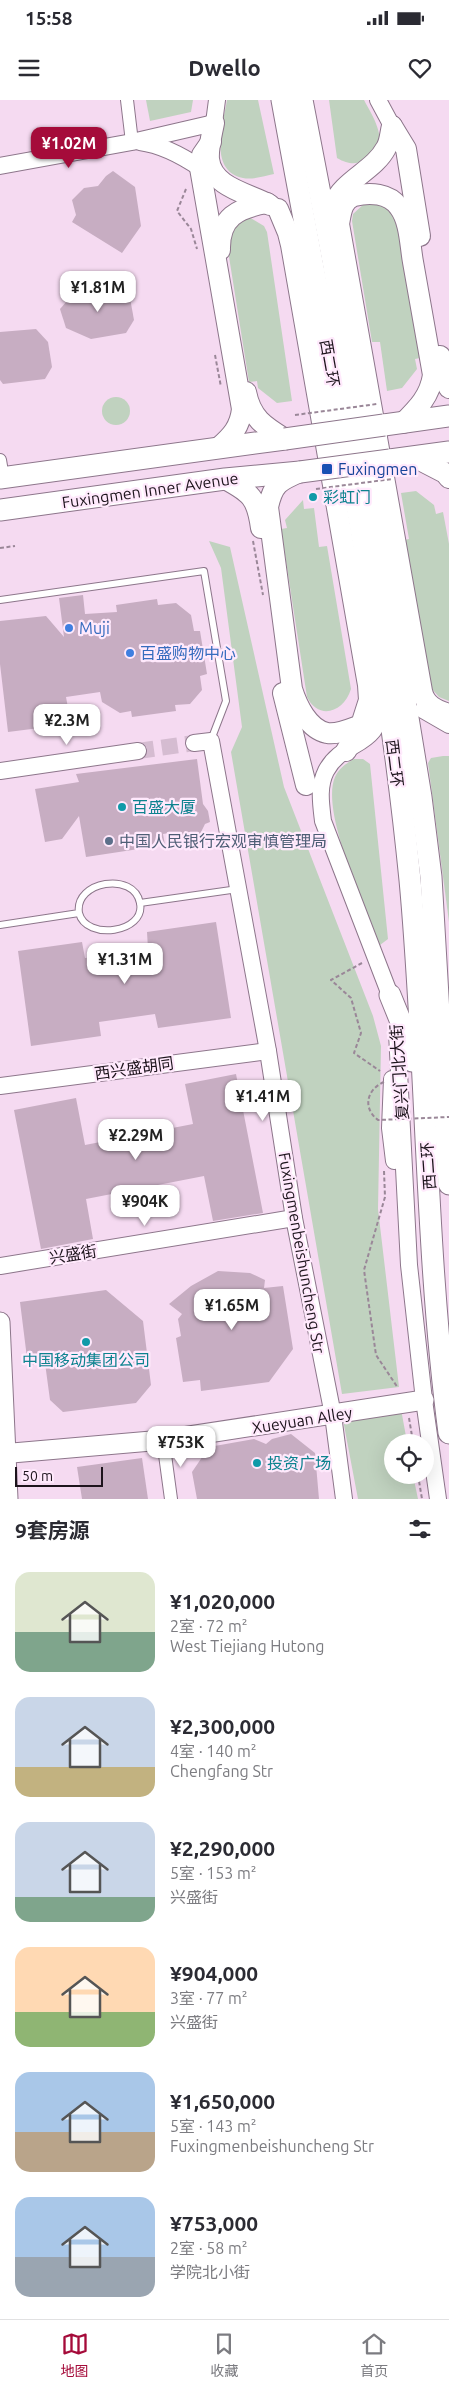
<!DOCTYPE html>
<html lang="zh">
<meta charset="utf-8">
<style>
body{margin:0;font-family:Ubuntu,"Noto Sans SC",sans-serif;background:#f7f7f7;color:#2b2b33;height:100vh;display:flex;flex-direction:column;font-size:19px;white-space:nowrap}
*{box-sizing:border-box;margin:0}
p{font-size:16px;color:#7c7c81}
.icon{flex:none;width:28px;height:28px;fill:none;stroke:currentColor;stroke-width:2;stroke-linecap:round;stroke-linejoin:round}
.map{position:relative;height:1399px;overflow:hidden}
.details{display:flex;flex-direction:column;background:#fff;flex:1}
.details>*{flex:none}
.controls{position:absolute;left:384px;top:1334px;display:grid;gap:10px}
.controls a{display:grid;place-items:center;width:50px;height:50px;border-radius:50%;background:#fff;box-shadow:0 5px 20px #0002;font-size:25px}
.scale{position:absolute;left:15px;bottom:12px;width:88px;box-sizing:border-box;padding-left:5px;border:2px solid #1d141c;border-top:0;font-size:14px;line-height:18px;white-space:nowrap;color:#1d141c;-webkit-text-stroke:4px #ffe9fc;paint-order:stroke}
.price{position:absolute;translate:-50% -42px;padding:0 11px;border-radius:10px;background:#fff;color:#222;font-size:16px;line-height:32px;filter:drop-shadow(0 1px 2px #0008)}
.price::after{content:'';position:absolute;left:50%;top:30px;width:15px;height:11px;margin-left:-8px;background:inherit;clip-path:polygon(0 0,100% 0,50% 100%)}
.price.active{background:#a50b3a;color:#fff}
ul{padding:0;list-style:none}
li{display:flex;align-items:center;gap:15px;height:125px;padding:0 15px}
li span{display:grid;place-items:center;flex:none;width:140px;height:100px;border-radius:15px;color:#555}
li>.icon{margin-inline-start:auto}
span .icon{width:60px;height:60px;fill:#fffc;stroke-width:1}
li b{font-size:21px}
h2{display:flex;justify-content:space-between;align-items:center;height:60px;padding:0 15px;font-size:21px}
.status{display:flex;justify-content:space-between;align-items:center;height:35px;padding:0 25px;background:#fff;direction:ltr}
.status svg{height:14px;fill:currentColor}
header{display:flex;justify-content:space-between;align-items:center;height:65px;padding:0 15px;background:#fff;font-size:22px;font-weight:600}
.tab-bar{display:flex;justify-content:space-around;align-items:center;height:70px;border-top:1px solid #e1e1e2;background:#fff;font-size:14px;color:#7c7c81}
.tab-bar a{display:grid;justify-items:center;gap:2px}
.tab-bar .active{color:#a50b3a}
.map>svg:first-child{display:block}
.green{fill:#c0d2bf}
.building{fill:#c7adc2}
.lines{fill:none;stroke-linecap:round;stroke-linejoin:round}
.tertiary-tunnel{stroke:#d5bcd1;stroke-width:16;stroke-dasharray:16 8;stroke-linecap:butt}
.service-casing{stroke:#8d768b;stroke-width:8}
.minor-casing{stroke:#8d768b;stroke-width:14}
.tertiary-casing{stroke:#8d768b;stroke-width:18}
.secondary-casing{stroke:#8d768b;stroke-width:21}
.primary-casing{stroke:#8d768b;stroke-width:22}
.trunk-casing{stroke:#8d768b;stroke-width:23}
.path{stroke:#9a8798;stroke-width:2;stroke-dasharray:4 2.5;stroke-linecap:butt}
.service{stroke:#fff;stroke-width:6}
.minor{stroke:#fff;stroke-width:12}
.tertiary{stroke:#fff;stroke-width:16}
.secondary{stroke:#fff;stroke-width:19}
.primary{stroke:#fff;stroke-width:20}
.trunk{stroke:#fff;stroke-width:21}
.trunk-bridge-casing{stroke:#8d768b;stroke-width:23;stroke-linecap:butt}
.path-bridge{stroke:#9a8798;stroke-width:2;stroke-dasharray:4 2.5;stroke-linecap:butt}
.trunk-bridge{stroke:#fff;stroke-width:21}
.transit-dot{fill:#1a4fb4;stroke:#ffe9fc;stroke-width:2}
.culture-dot{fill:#0f9aa8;stroke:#ffe9fc;stroke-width:2}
.shop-dot{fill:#3f7fe0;stroke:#ffe9fc;stroke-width:2}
.service-dot{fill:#5c6f8a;stroke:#ffe9fc;stroke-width:2}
.labels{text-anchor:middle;stroke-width:4.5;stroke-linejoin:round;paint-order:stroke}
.street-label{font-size:16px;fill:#1d141c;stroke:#ffe9fc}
.transit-label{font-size:16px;fill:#164399;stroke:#ffe9fc;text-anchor:start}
.culture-label{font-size:16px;fill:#0d838f;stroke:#ffe9fc;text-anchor:start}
.shop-label{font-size:16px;fill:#366cbe;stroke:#ffe9fc;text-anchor:start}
.service-label{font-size:16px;fill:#4e5e75;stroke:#ffe9fc;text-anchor:start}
</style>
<div class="status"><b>15:58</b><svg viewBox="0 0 49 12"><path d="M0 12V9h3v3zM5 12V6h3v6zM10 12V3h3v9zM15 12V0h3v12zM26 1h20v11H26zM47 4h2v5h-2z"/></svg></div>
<header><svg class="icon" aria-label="menu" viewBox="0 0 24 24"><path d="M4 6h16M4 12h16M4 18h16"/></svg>Dwello<svg class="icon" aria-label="heart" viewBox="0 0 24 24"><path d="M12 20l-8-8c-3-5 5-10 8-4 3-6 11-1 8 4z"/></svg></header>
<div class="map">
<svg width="449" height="1399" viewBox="0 0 449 1399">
<rect width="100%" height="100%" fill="#f5daf1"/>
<g class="green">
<polygon points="146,0 193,0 191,12 150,21"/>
<path d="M227,0H258L274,74C265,76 252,80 243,78C208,71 223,24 227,0Z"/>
<path d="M329,0H364C373,17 383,31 379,51C363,61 356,69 337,58Z"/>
<polygon points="365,103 383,103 396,118 420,258 415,259 417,269 402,288 387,291 380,242 372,242 352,121 353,114"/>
<polygon points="249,117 264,126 267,132 292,301 277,303 258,288 257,281 249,282 226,138 231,123"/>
<circle cx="116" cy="311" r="14"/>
<polygon points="416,391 434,405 436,414 443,412 449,444 449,601 439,597 432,589 404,440 409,439 401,393"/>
<path d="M303,400L304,409L314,408L319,447L327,446L351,589C344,612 319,621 307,597L281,429L287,428L285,420Z"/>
<polygon points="209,441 230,447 284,687 373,916 381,946 378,1109 399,1287 342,1294 231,652 242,627 221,468"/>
<polygon points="443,656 449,656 449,822 428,663 431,658"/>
<path d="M354,659H363L370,664L388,839L380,845C366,808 320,712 335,677C339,668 347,663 354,659Z"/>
<polygon points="401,1309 407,1342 392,1342 392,1375 413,1375 418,1399 358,1399 343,1320"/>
</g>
<g class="building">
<polygon points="113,71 135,87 141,126 122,153 72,122 76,115 72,100 84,88 98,86 106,76"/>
<polygon points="113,187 130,198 134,220 126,233 91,239 66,228 60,209 73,194"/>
<polygon points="36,229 48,242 52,267 45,279 3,284 0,280 0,232"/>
<polygon points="83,495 85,514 117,512 116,505 157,499 158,505 176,503 191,515 194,531 200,531 207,574 200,576 202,590 190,604 175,605 176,611 132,617 131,611 120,613 102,602 100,592 66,597 71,624 8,632 0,564 0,521 46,516 64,537 59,498"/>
<polygon points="197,659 203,704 208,711 210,722 205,724 200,734 182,736 176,732 163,734 165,745 86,757 79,716 62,739 45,742 35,689 79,682 76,674"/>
<polygon points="216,822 231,918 158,928 155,914 99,922 101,936 31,946 18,851 82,842 85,858 148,849 147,832"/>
<polygon points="236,974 263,1113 213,1121 204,1076 86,1099 93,1139 41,1149 14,1010 76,998 85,1045 193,1024 185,984"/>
<polygon points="218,1171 250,1173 265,1180 264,1188 283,1186 293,1249 269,1282 201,1291 200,1280 183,1282 176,1238 181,1236 178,1219 182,1214 169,1204 191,1186"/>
<polygon points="106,1190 143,1221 151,1285 136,1303 63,1312 50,1300 45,1263 28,1266 20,1202"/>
<polygon points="291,1334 315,1353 319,1399 197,1399 192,1372 209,1347 254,1339 266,1344 272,1339"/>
<polygon points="142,1358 148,1399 82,1399 77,1367"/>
</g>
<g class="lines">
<polyline class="tertiary-tunnel" points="138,651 194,643"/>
<defs>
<g id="service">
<polyline points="0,500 204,471 226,601 211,640"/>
<polyline points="140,803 238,789"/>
<path d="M0,825L79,813C86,841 146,833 140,803C134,771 74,781 79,813"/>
</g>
<g id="minor">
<polyline points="127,0 132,42"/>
<polyline points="0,360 3,378"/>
<polyline points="163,1340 171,1399"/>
</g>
<g id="tertiary">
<polyline points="378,0 392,26"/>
<path d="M140,42C162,45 181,55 200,68"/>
<polyline points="0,66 132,42 214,23 217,0"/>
<path d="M384,597C380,652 344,637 326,671C318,687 321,704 323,721L390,895L393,906"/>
<polyline points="423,610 449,625"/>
<polyline points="194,643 211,641 268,951 294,1118 333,1315 344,1399"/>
<polyline points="0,671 138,651"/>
<polyline points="397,933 409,1165 424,1300 438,1399"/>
<polyline points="392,979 390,1028 394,1061"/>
<polyline points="0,986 268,951"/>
<polyline points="0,1166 294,1118"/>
</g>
<g id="secondary">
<polyline points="0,1222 8,1399"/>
<polyline points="0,1354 163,1340 424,1300"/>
</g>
<g id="primary">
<path d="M214,23C212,34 208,48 209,59C212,88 249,93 270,105"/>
<polyline points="392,26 406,49 420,136"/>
<path d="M211,42L202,55L200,68L242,309C240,327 232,336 218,348"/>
<path d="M333,105C343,80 374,71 386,48C390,42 390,33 392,26"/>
<path d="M278,109L288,133L291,145L368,585L369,600L361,625C352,628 338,635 327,633C308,629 297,605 292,589L268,407C273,384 279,381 300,372"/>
<path d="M220,150C219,117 238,108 267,103"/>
<polyline points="440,256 442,273 449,288"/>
<path d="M246,292C251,318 264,326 285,339"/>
<path d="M403,323C418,308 430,296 433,275C426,237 420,200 413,162C410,146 410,121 399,107C389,93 370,92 354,96C342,100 341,113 339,124L422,591C425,605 436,610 449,614"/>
<polyline points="414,357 445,373 449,378"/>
<path d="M225,379C251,393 257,398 261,428"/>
<polyline points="283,593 306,685"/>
<polyline points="346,651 361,625"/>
</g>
<g id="trunk">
<path d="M282,0C329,259 384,518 410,780C427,964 425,1149 449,1333"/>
<polyline points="302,0 333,161 421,697 431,777 449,1084"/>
<polyline points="384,325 449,316"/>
<polyline points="390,360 449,352"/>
<polyline points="0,378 285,339"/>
<polyline points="0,410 225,379 300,372"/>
<polyline points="390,895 403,927 412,961"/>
</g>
</defs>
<use href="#service" class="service-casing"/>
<use href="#minor" class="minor-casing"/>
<use href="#tertiary" class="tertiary-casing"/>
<use href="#secondary" class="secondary-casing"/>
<use href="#primary" class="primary-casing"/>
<use href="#trunk" class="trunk-casing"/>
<g class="path">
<polyline points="186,89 177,111 191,129 197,149"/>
<polyline points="215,255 221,287"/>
<polyline points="253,441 263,495"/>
<polyline points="0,448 15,446"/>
<polyline points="362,863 331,880 351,898 361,933 354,953 380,971"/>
<polyline points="384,1071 385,1097 364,1170 376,1255 398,1288"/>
<polyline points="409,1318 413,1342"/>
<polyline points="418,1375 422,1399"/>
</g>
<use href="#service" class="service"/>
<use href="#minor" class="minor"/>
<use href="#tertiary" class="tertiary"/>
<use href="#secondary" class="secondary"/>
<use href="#primary" class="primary"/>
<use href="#trunk" class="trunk"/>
<defs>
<g id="trunk-bridge">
<polyline points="285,339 384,325"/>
<polyline points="300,372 390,360"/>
</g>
</defs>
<use href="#trunk-bridge" class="trunk-bridge-casing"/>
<g class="path-bridge">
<polyline points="295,315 377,304"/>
<polyline points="316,389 392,379"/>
<path d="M384,982C367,989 362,1008 378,1020L449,1017"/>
</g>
<use href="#trunk-bridge" class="trunk-bridge"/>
</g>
<rect class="transit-dot" x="321" y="363" width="12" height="12" rx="2.5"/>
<g class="culture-dot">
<circle cx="313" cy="397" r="5"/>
<circle cx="122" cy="707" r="5"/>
<circle cx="86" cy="1242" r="5"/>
<circle cx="257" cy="1363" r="5"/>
</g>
<g class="shop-dot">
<circle cx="69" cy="528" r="5"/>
<circle cx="130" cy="553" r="5"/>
</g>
<circle class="service-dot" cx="109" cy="741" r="5"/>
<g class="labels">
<g class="street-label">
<text transform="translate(330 263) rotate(80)" y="6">西二环</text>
<text transform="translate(150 390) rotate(-8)" y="6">Fuxingmen Inner Avenue</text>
<text transform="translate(395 663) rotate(83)" y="6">西二环</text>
<text transform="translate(134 968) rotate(-8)" y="6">西兴盛胡同</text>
<text transform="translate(399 972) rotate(-94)" y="6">复兴门北大街</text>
<text transform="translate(428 1066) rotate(-94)" y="6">西二环</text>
<text transform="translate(302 1153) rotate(80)" y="6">Fuxingmenbeishuncheng Str</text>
<text transform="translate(73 1154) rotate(-9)" y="6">兴盛街</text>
<text transform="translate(302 1320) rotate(-9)" y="6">Xueyuan Alley</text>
</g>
<g class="transit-label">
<text x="338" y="375">Fuxingmen</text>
</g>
<g class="culture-label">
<text x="323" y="403">彩虹门</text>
<text x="132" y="713">百盛大厦</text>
<text x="86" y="1266" text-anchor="middle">中国移动集团公司</text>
<text x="267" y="1369">投资广场</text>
</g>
<g class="shop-label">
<text x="79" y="534">Muji</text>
<text x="140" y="559">百盛购物中心</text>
</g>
<g class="service-label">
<text x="119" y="747">中国人民银行宏观审慎管理局</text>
</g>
</g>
</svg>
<div class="controls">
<a><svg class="icon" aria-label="locate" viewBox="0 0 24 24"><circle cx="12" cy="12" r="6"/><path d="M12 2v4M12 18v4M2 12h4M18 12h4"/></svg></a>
</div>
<div class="scale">50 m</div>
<b class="price active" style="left:69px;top:69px">¥1.02M</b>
<b class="price" style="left:98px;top:213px">¥1.81M</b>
<b class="price" style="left:67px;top:646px">¥2.3M</b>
<b class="price" style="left:125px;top:885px">¥1.31M</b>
<b class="price" style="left:263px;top:1022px">¥1.41M</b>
<b class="price" style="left:136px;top:1061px">¥2.29M</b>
<b class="price" style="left:145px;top:1127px">¥904K</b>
<b class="price" style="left:232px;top:1231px">¥1.65M</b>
<b class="price" style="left:181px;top:1368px">¥753K</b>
</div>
<section class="details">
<h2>9套房源<svg class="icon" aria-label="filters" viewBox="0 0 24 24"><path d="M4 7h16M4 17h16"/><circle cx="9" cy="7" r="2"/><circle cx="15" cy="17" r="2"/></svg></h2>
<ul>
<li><span style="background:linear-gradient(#dfe7d0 60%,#7fa58c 0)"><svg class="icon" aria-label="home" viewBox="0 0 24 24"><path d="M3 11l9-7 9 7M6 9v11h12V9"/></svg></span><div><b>¥1,020,000</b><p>2室 · 72 m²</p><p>West Tiejiang Hutong</p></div></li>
<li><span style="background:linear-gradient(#c9d6e8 70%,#c2b280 0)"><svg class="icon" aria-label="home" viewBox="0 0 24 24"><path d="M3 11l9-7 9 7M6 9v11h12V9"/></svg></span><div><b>¥2,300,000</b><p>4室 · 140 m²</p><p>Chengfang Str</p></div></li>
<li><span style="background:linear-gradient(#c9d6e8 75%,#7fa58c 0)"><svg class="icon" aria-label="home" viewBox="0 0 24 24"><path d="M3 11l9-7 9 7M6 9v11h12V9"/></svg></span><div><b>¥2,290,000</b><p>5室 · 153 m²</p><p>兴盛街</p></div></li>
<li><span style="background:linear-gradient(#ffd9b3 65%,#8fb573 0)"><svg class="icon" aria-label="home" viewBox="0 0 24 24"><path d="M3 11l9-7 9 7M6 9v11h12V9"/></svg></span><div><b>¥904,000</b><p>3室 · 77 m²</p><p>兴盛街</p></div></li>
<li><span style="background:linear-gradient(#a9c7e8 60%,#b9a48a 0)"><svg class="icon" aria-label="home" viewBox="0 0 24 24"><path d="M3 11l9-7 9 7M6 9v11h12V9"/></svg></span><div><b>¥1,650,000</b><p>5室 · 143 m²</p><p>Fuxingmenbeishuncheng Str</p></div></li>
<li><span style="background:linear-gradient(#a9c7e8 60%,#9aa5b1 0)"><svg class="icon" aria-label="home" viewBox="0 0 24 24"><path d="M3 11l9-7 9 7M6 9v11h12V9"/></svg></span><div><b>¥753,000</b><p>2室 · 58 m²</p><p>学院北小街</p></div></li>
</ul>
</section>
<nav class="tab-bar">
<a class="active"><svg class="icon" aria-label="map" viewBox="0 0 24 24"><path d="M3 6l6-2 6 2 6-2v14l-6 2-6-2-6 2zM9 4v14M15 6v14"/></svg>地图</a>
<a><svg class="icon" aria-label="saved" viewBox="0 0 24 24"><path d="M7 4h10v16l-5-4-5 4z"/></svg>收藏</a>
<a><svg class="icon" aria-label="home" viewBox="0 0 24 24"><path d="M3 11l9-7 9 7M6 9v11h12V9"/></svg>首页</a>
</nav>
